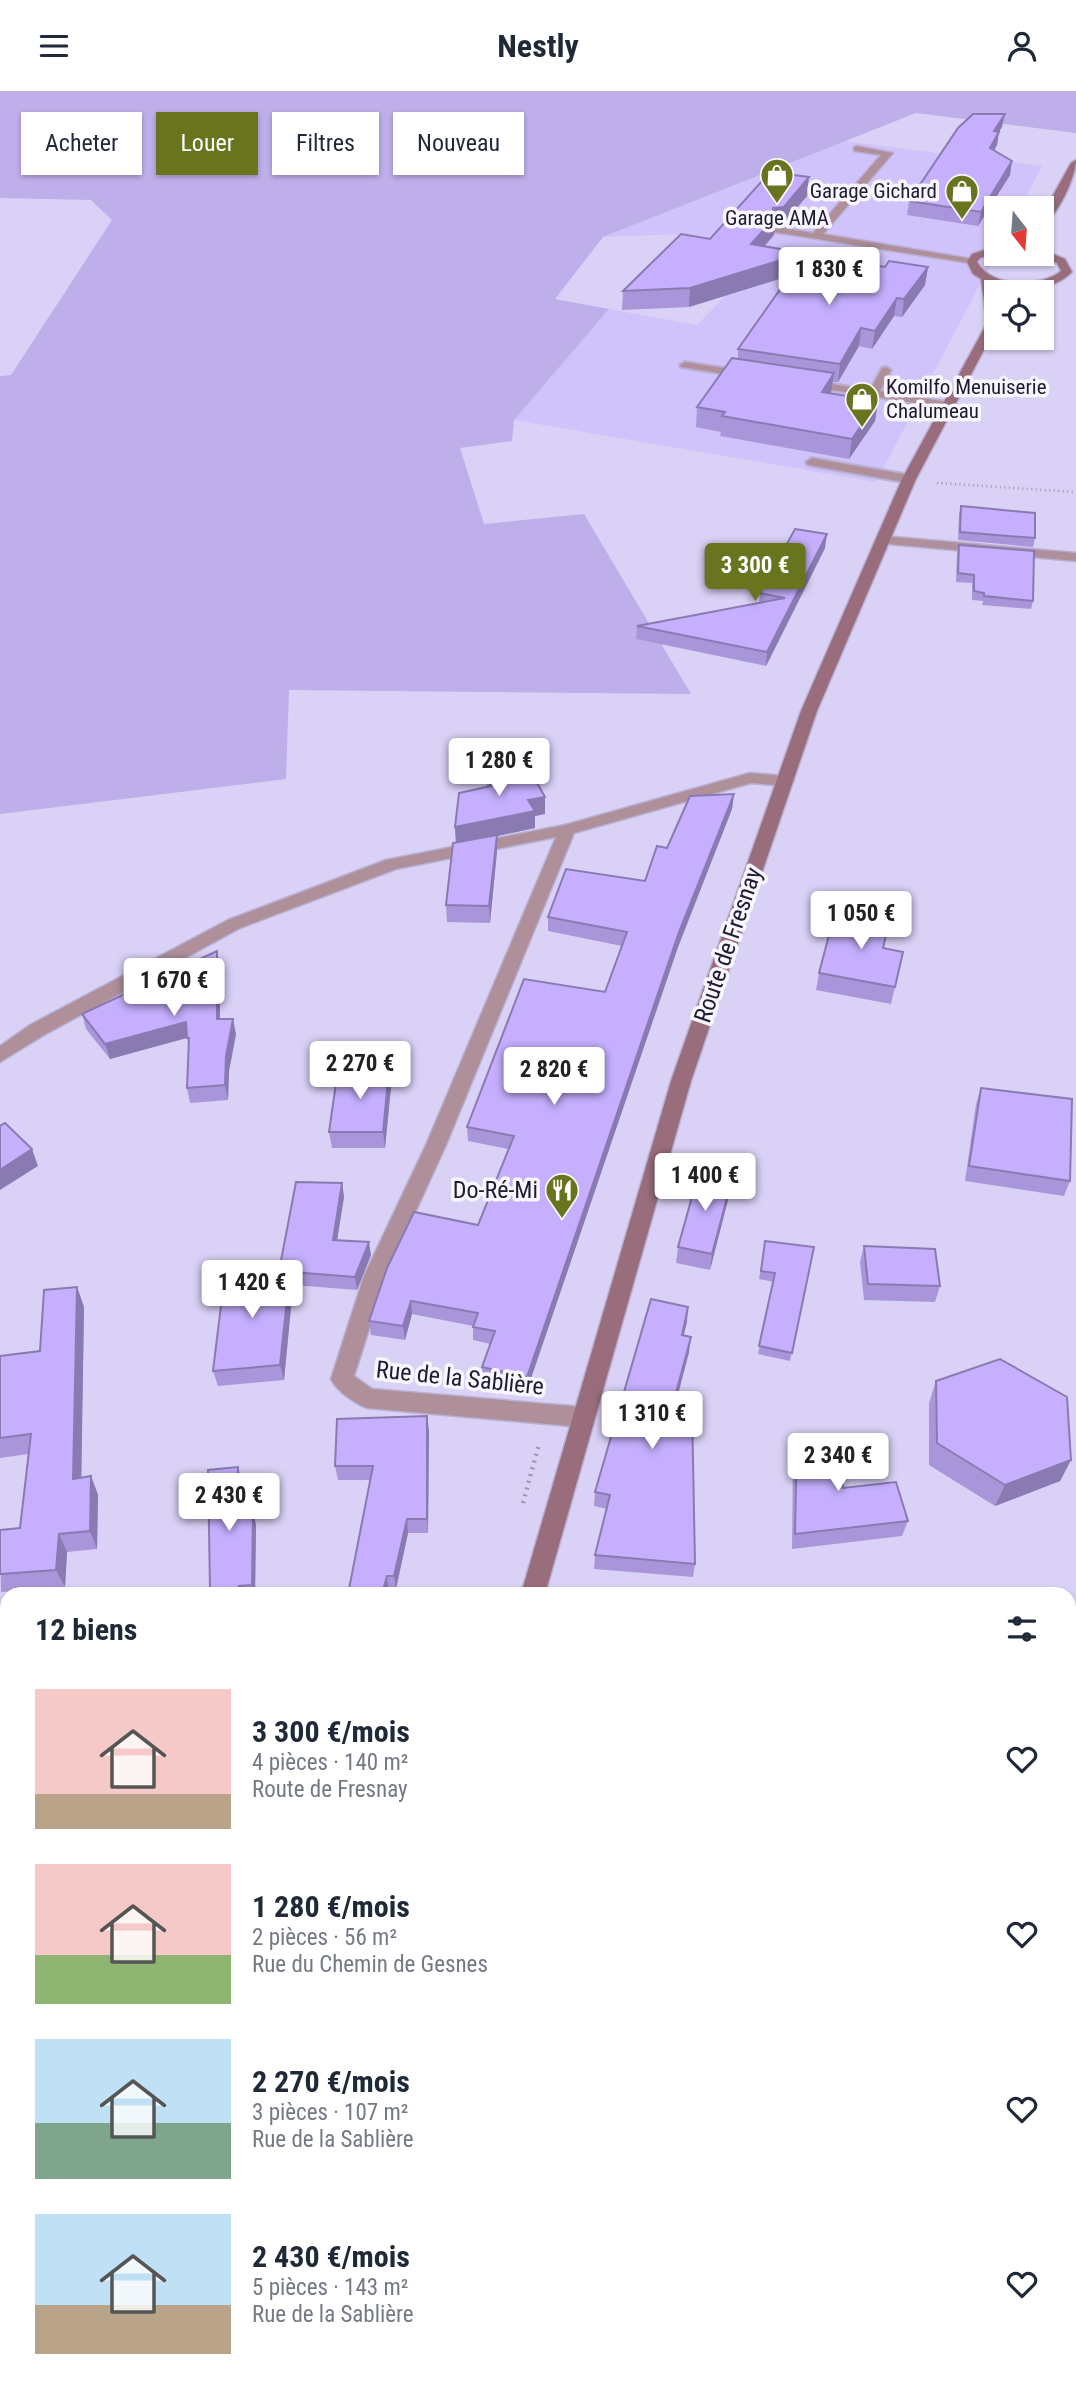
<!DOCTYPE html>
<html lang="fr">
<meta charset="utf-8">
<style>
body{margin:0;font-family:"Roboto Condensed",sans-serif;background:#f6f6f7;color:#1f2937;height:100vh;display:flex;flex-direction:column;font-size:26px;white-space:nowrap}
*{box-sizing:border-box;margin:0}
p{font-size:23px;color:#747a83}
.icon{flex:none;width:38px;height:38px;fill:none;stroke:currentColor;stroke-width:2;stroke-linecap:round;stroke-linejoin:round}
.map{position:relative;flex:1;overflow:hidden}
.details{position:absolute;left:0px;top:1496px;width:1076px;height:800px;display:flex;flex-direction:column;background:#fff;border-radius:21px 21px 0 0;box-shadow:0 2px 5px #0004}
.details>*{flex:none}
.banner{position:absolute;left:21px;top:21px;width:700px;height:63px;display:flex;gap:14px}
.needle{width:46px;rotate:163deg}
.tools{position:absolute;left:984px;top:105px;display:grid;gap:14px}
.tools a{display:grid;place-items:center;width:70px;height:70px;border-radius:0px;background:#fff;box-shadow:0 2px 5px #0004;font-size:35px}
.price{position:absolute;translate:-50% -60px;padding:0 16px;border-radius:7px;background:#fff;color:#222;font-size:23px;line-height:46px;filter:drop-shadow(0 2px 4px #0008)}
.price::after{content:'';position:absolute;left:50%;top:42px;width:21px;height:16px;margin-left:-10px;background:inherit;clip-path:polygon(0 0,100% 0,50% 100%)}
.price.on{background:#69741e;color:#fff}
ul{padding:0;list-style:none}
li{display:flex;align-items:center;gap:21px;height:175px;padding:0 35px}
li span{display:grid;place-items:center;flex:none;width:196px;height:140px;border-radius:0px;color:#555}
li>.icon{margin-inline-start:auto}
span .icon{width:84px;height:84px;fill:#fffc;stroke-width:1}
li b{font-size:30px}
h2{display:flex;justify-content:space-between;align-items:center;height:84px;padding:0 35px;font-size:30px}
.tag{padding:0 24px;border-radius:0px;background:#fff;box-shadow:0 2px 5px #0004;font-size:24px;line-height:63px}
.tag.on{background:#69741e;color:#fff}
header{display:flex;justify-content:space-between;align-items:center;height:91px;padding:0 35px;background:#fff;font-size:32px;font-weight:700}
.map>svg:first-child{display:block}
.built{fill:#d0c2fa}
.green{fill:#beaeea}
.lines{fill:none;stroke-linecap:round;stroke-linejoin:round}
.lane-casing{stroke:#b9b0d4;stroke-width:4}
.street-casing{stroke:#b9b0d4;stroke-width:3}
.secondary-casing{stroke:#b9b0d4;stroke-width:3}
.path-far1{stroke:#9d95b6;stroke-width:2.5;stroke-dasharray:1 3.5;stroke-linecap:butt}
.path{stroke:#9d95b6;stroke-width:4.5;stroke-dasharray:2 5;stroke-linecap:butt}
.lane{fill:#af909a;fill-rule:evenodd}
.street{fill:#af909a;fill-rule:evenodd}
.secondary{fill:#996d7c;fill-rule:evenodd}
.wall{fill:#a996da}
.shaded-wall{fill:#8a7ab2}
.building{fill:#c5affe;stroke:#8a7ab2;stroke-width:2}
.labels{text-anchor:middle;stroke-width:7;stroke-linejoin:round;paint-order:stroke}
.far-poi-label{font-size:21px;fill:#211a32;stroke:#f8f7fe;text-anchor:end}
.street-label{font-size:24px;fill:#211a32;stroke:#f8f7fe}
.poi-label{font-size:24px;fill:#211a32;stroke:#f8f7fe;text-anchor:end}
</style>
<header><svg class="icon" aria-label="menu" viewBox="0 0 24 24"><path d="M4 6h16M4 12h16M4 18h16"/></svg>Nestly<svg class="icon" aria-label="person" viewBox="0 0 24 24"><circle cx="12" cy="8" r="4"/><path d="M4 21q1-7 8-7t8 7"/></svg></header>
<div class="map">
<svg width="1076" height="2295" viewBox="0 0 1076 2295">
<rect width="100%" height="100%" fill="#dad1f7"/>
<g class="built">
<polygon points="843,50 1042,75 1020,117 996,117 996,163 876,391 514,329 609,218 697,234 727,203 681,143 603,146"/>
<polygon points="1069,1928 1073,1928 1076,1939 1076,2295 380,2295 382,2289 1069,2289"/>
</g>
<polygon class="green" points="0,0 1076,0 1076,42 916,22 603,146 555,208 609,218 514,329 512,350 460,357 484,433 584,423 691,603 289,599 286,688 0,723 0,285 11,284 112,129 91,109 0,107"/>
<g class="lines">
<defs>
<g id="lane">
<polygon points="685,271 749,281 754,284 749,287 681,276 680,274"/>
<polygon points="886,276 891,279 880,300 947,311 953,314 947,317 806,295 800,292 806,289 870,299 882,277"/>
<polygon points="812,367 909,384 915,388 909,392 808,374 806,371"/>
<polygon points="1069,2245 1076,2248 1076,2295 1065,2295 1062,2289 1069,2289"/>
</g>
<g id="street">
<polygon points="857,55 893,62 823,143 972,168 976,169 976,173 773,141 773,137 777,136 813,142 881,64 854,60 854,56"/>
<polygon points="883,445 1076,462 1076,470 878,452 876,449"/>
<path d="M750,682L786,685L794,690L786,695L751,692L574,742L446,1054L386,1185L354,1285L372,1298L582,1316L590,1319L593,1326L590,1333L582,1336L367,1317C354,1312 337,1300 331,1288L364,1185L426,1054L556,746L396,778L240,837L44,944L0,971V955L30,934L228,829L386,769L565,734Z"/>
<rect x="1069" y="1876" width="7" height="28"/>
</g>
<g id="secondary">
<path d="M1076,69C1076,85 1057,128 1041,134V126L1071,72Z"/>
<path d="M996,155V162L980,167L977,171C992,197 1040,197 1061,180L1057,172L1037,163H1041V158L1065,168L1072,181C1053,201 1017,201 992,193L996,236L916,388L817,620L691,990L545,1503H521L671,990L801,620L902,388L987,232L981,188L973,183L967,171L972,163Z"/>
<polygon points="309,2289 341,2289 341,2295 307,2295"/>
</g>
</defs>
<use href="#lane" class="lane-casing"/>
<use href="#street" class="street-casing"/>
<use href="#secondary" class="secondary-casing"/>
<polyline class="path-far1" points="937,392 1076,401"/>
<polyline class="path" points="523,1412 539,1353"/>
<use href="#lane" class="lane"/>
<use href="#street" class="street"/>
<use href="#secondary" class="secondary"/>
</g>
<g class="wall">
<polygon points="1002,36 999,41 997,54 994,59 1010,84 978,135 907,124 909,110"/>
<polygon points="807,105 782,134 775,135 774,144 764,155 804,162 803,165 885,176 928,176 925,194 902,226 894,225 872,258 859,255 838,291 833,291 831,302 878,310 875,330 849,368 720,345 721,341 696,336 697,316 738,268 738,258 790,184 689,216 622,219 623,200 710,148"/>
<polygon points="961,415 1035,447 1033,456 958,449 959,423"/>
<polygon points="959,454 1033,510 1031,518 982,514 983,510 972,509 972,492 956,491 957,462"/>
<polygon points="825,457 766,575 636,548 637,535 759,512 760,502"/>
<polygon points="486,684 545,706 545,723 535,725 535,737 497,745 497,760 490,832 447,831 446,814 456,752 455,736 487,696"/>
<polygon points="734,703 732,718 678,856 527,1299 483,1289 482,1276 490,1253 473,1249 473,1235 412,1223 405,1249 371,1244 369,1230 478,1134 508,1058 468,1050 467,1036 605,901 622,855 548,840 548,826 645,790 667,757"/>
<polygon points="883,857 903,861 891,913 816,899 819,882"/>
<polygon points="217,860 220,875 220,928 236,943 229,980 228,1009 190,1012 187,997 189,956 187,947 110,968 86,938 82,923"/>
<polygon points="389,979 391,996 385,1057 332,1057 329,1041"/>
<polygon points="981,997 1070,1090 1064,1105 965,1090 976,1013"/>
<polygon points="342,1092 344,1106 337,1149 371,1164 357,1199 293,1194 284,1289 218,1295 213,1280 279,1180"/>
<polygon points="729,1105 710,1179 676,1172 678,1156"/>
<polygon points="765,1150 814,1156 790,1270 758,1263 774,1191 759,1188"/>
<polygon points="864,1155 940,1195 935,1211 864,1209 860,1171"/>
<polygon points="77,1196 84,1216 81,1387 91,1385 98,1404 97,1458 67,1461 65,1496 1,1501 0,1439 20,1437 28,1363 0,1367 0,1265 40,1260"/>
<polygon points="687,1231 683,1244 689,1261 675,1313 695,1473 693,1486 594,1478 595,1464 607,1418 594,1415 595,1401"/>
<polygon points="936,1290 1071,1369 1060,1390 995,1415 929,1374 929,1312"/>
<polygon points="429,1339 428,1442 408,1442 396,1498 389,1498 371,1389 338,1389 335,1375"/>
<polygon points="797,1347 843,1397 908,1430 902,1445 792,1458 793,1362"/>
<polygon points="238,1376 241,1388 242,1423 253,1422 256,1434 255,1503 212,1503 210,1498"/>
<polygon points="1069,1677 1076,1677 1076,1717 1069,1718"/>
<polygon points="678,2289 1062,2289 1064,2295 679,2295"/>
</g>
<g class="shaded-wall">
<polygon points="1005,23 1002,36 991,53 994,40"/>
<polygon points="999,41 997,54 988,71 990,57"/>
<polygon points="1012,70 1010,84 978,135 981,121"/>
<polygon points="809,86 807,105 782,134 775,135 774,144 750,172 751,153 773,117"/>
<polygon points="804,162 802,181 689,216 690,197"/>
<polygon points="928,176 925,194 902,226 904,208"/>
<polygon points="897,207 894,225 872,258 875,240"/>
<polygon points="861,237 859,255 838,291 840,273"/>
<polygon points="834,282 831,302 822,301"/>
<polygon points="878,310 875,330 849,368 852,348"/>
<polygon points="827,443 825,457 766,575 767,561"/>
<polygon points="734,703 732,718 678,856 527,1299 527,1286 679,841"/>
<polygon points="545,706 545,723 535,725 535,737 497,745 497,760 490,832 489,815 456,753 455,736 528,709"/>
<polygon points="217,860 220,875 220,943 217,928"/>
<polygon points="233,928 236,943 229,980 228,1009 225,994 226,965"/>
<polygon points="186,931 190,946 110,968 105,953"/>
<polygon points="389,979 391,996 385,1057 383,1041"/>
<polygon points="32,1058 38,1075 0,1099 0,1079"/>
<polygon points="732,1088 729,1105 710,1179 712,1163"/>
<polygon points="342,1092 344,1106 335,1162 333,1149"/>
<polygon points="369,1151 371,1164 357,1199 355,1186"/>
<polygon points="290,1180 293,1196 284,1289 280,1274"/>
<polygon points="77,1196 84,1216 81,1406 73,1388"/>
<polygon points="411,1210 412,1223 405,1249 403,1235"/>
<polygon points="688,1216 687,1231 680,1259 682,1244"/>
<polygon points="691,1246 689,1261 672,1327 673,1313"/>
<polygon points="427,1325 429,1339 428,1442 427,1428"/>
<polygon points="1071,1369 1060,1390 995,1415 1005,1394"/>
<polygon points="238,1376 241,1388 242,1436 238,1424"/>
<polygon points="91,1385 98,1404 97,1458 90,1440"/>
<polygon points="253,1422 256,1434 255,1503 252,1494"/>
<polygon points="407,1428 408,1442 396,1498 394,1485"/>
<polygon points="59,1443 67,1461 65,1496 56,1479"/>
<polygon points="387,1485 389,1498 388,1503 382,1503"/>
</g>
<g class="building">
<polygon points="973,23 1005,23 994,40 999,41 990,57 1012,70 981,121 909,110 958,37"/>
<polygon points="770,81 809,86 784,116 773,117 772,122 776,125 751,153 804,162 690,197 623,200 681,143 710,148"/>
<polygon points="805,163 885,176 889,170 928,176 904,208 897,207 875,240 861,237 840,273 738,258"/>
<polygon points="732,267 834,282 822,301 878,310 852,348 722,325 725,321 697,316"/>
<polygon points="961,415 1035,422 1035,447 960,441"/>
<polygon points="795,438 827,443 767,561 637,535 785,507 760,502"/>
<polygon points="959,454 1034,460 1033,510 984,505 984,502 974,500 974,484 958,482"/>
<polygon points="528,676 545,706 528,709 535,720 455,736 459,702 491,695 486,684"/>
<polygon points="734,703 679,841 527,1286 482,1276 495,1240 473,1236 478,1222 411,1210 403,1235 369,1230 387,1177 414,1121 478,1134 514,1045 467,1036 524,888 605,901 627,841 548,826 566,778 645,790 657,755 667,757 690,705"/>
<polygon points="497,744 489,815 446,814 453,752"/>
<polygon points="841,819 890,828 883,857 903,861 895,896 819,882 829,844 834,845"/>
<polygon points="217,860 217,928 233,928 226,965 225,994 187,997 189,947 187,947 186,931 105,953 82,923"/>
<polygon points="338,978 389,979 383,1041 329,1041"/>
<polygon points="981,997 1072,1008 1070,1090 969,1075"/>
<polygon points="5,1032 32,1058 0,1079 0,1035"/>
<polygon points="699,1081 732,1088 712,1163 678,1156"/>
<polygon points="296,1091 342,1092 333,1149 369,1151 355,1186 279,1180"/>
<polygon points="765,1150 814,1156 792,1262 759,1255 775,1182 761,1180"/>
<polygon points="864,1155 935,1158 940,1195 868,1193"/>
<polygon points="290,1180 280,1274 213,1280 225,1182"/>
<polygon points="77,1196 73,1388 91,1385 90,1440 59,1443 56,1479 0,1483 0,1439 20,1437 31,1343 0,1347 0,1265 40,1260 44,1199"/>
<polygon points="651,1208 688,1216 682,1244 691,1246 673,1313 692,1316 695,1473 595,1464 610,1404 595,1401"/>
<polygon points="1000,1268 1067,1306 1071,1369 1005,1394 937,1352 936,1290"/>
<polygon points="427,1325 427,1428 407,1428 394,1485 387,1485 382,1503 348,1503 373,1375 335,1375 337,1328"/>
<polygon points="797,1347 842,1352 843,1397 896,1391 908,1430 795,1443"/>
<polygon points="238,1376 238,1424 253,1422 252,1494 239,1495 239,1498 210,1498 208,1379"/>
<polygon points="1069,1677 1076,1677 1076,1706 1069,1708"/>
<polygon points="1069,1745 1072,1755 1069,1756"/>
<polygon points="46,2289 121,2289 139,2295 44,2295"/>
<polygon points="683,2289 1062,2289 1064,2295 684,2295"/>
</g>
<defs>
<symbol id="shop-pin" viewBox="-11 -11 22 30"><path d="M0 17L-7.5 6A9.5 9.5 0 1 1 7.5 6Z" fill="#69741e" stroke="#f8f7fe"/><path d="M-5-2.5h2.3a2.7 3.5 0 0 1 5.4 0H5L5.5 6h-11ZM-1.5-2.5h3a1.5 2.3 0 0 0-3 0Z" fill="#fff"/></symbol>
<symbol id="restaurant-pin" viewBox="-11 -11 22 30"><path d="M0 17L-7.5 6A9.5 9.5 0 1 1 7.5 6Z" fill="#69741e" stroke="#f8f7fe"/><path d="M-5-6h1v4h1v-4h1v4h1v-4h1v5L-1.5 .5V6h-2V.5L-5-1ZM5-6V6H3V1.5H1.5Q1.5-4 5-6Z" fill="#fff"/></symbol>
</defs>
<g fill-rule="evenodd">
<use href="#shop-pin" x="758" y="65" width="38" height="52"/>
<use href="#shop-pin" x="943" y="81" width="38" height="52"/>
<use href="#shop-pin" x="843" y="289" width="38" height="52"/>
<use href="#restaurant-pin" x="543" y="1080" width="38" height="52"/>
</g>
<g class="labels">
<g class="far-poi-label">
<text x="937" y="107">Garage Gichard</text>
<text x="777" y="134" text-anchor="middle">Garage AMA</text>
<text x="886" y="303" text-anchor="start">Komilfo Menuiserie<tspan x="886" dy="24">Chalumeau</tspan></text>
</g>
<g class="street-label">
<text transform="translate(728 854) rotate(-71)" y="8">Route de Fresnay</text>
<text transform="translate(460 1287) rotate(6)" y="8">Rue de la Sablière</text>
</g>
<g class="poi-label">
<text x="538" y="1107">Do-Ré-Mi</text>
</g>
</g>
</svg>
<div class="tools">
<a><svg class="needle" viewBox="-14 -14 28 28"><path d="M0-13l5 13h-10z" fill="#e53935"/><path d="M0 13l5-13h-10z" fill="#747a83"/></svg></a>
<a><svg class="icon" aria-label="locate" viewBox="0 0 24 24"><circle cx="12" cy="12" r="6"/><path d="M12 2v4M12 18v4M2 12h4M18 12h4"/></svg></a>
</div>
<b class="price" style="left:829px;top:216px">1 830 €</b>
<b class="price on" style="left:755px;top:512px">3 300 €</b>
<b class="price" style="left:499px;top:707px">1 280 €</b>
<b class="price" style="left:861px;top:860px">1 050 €</b>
<b class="price" style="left:174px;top:927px">1 670 €</b>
<b class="price" style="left:360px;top:1010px">2 270 €</b>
<b class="price" style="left:554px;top:1016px">2 820 €</b>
<b class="price" style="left:705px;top:1122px">1 400 €</b>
<b class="price" style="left:252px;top:1229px">1 420 €</b>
<b class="price" style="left:652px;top:1360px">1 310 €</b>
<b class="price" style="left:838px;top:1402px">2 340 €</b>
<b class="price" style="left:229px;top:1442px">2 430 €</b>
<div class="banner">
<a class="tag">Acheter</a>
<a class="tag on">Louer</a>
<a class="tag">Filtres</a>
<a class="tag">Nouveau</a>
</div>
<section class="details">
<h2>12 biens<svg class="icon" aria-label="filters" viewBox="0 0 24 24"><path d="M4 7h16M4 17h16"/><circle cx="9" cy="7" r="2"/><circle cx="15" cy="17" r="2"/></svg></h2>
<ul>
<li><span style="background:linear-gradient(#f6c9c9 75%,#b9a48a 0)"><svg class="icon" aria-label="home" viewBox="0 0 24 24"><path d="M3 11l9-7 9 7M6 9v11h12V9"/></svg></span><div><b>3 300 €/mois</b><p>4 pièces · 140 m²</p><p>Route de Fresnay</p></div><svg class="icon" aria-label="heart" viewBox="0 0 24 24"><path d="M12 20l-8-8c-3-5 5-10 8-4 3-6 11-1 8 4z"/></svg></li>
<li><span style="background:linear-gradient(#f6c9c9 65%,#8fb573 0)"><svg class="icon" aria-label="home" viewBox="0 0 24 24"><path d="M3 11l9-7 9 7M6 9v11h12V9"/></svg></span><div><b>1 280 €/mois</b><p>2 pièces · 56 m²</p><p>Rue du Chemin de Gesnes</p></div><svg class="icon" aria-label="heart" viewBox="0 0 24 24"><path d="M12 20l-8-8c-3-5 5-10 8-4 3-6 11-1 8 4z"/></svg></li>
<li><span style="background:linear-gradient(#bfe0f5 60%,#7fa58c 0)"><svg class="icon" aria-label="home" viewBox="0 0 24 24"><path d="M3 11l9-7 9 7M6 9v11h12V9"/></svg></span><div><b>2 270 €/mois</b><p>3 pièces · 107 m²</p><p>Rue de la Sablière</p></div><svg class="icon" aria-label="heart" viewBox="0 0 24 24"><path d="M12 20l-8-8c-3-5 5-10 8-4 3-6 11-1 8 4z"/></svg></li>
<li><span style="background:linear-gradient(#bfe0f5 65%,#b9a48a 0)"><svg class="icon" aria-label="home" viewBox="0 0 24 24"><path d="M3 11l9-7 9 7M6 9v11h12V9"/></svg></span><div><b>2 430 €/mois</b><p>5 pièces · 143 m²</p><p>Rue de la Sablière</p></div><svg class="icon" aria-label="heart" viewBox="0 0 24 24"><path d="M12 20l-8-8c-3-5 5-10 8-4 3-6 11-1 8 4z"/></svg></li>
</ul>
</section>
</div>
